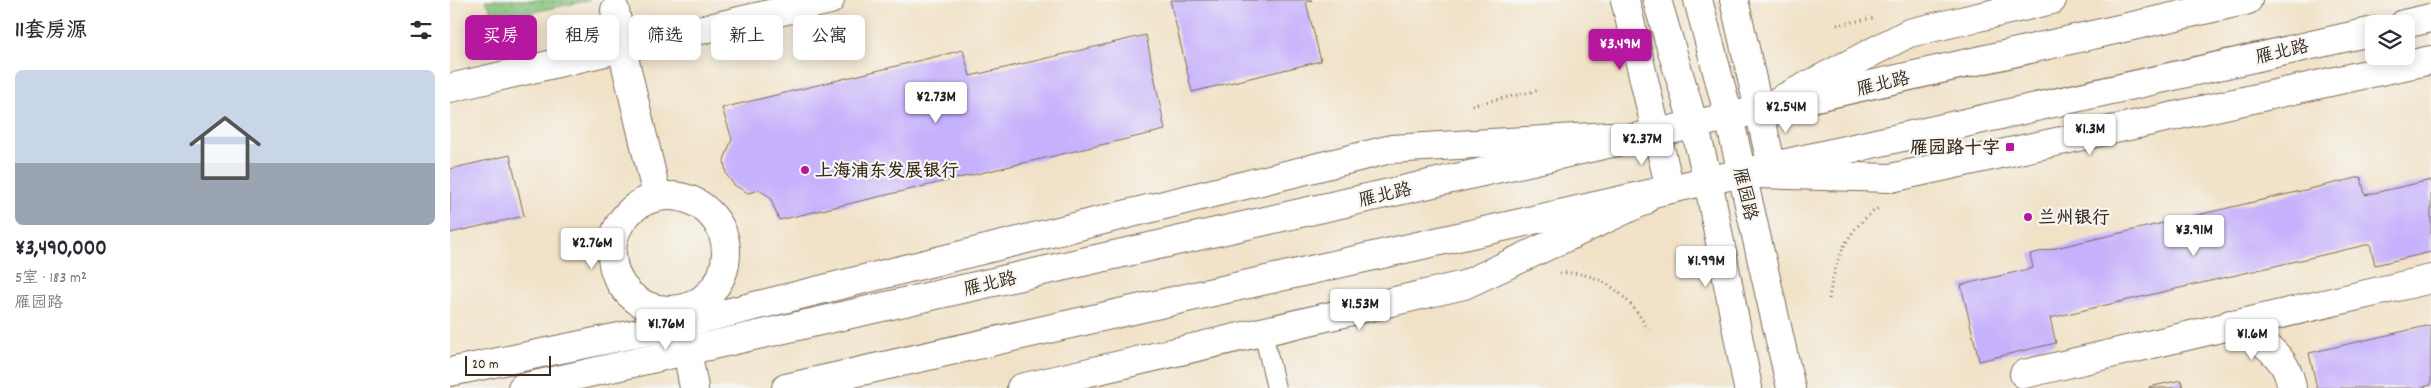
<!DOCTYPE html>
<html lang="zh">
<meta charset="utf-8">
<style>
body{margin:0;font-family:Dekko,"LXGW WenKai TC",sans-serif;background:#f7f7f7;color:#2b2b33;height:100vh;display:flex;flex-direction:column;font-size:19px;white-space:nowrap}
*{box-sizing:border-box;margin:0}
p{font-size:16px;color:#7c7c81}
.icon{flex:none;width:28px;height:28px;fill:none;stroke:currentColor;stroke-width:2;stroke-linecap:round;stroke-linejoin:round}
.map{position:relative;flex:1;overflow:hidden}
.panel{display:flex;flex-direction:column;background:#fff;width:450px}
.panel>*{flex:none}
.top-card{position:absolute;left:15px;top:15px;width:475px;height:45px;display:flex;gap:10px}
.fabs{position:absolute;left:1915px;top:15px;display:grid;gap:10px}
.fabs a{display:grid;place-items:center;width:50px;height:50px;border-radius:8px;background:#fff;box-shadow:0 2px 12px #0003;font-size:25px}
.scale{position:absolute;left:15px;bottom:12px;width:86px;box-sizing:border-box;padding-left:5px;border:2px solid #3b2a1e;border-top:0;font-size:14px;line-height:18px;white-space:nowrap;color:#3b2a1e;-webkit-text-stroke:4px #f6f6f2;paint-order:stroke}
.price{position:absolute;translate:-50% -42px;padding:0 11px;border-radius:5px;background:#fff;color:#222;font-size:16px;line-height:32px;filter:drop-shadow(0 1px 2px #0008)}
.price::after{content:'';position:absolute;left:50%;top:30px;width:15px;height:11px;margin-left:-8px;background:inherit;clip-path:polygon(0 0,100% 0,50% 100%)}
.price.active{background:#b5179e;color:#fff}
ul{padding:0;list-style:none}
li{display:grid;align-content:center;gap:10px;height:265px;padding:0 15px}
li span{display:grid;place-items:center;height:155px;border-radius:8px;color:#555}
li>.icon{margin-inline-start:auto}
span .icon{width:90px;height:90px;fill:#fffc;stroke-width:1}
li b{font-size:21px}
h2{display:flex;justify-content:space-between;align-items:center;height:60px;padding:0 15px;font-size:21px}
.chip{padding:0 18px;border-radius:8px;background:#fff;box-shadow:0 2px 12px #0003;font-size:18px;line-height:45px}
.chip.active{background:#b5179e;color:#fff}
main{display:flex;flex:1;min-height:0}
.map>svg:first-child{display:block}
.park{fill:url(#park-dots);stroke:#60784e}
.building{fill:#c6b1fc}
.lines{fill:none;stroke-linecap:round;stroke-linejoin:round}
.service-casing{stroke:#7b6a59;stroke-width:20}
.minor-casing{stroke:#7b6a59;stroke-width:30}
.secondary-casing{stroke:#7b6a59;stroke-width:30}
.primary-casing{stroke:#7b6a59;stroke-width:30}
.path{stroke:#7b6a59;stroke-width:3;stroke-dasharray:1 4;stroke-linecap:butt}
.service{stroke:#fff;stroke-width:18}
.minor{stroke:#fff;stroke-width:28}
.secondary{stroke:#fff;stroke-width:28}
.primary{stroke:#fff;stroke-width:28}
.poi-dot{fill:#b5179e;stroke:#f6f6f2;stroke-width:2}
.labels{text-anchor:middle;stroke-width:4.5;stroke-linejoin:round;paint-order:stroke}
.street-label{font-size:18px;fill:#3b2a1e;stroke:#f6f6f2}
.poi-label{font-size:18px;font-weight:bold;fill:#3b2a1e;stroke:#f6f6f2;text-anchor:start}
</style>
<main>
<section class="panel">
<h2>11套房源<svg class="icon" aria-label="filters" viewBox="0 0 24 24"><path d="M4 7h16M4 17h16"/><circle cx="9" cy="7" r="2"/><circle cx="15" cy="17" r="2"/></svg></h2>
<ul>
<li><span style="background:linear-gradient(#c9d6e8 60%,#9aa5b1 0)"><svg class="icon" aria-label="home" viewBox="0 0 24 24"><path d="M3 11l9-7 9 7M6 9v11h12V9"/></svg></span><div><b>¥3,490,000</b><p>5室 · 183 m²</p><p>雁园路</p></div></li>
</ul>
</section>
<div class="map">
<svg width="1981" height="388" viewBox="0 0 1981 388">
<defs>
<pattern id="park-dots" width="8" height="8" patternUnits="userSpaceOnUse" patternTransform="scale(1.25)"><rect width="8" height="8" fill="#85c57d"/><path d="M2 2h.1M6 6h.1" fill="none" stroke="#6ea066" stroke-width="1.8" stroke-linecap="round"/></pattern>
</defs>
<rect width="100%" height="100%" fill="#f6f6f2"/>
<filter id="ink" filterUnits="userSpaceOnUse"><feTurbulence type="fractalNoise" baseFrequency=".02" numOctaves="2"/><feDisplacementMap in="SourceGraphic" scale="10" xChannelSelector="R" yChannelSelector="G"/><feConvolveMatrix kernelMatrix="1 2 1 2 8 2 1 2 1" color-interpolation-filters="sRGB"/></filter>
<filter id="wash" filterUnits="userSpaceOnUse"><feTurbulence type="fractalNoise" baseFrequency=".0096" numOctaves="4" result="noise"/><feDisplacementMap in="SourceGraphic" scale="20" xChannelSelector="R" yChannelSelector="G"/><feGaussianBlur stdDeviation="1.12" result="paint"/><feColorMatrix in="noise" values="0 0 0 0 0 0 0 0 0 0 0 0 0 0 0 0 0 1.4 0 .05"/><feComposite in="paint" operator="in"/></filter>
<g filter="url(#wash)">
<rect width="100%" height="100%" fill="#f1e2c7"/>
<polygon class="park" points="35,0 140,0 47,20"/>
<g id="blocks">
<g class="building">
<polygon points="720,0 862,0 856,2 871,61 742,92"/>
<polygon points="696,35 715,130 329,220 320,197 309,190 298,193 284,185 276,174 274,160 282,139 272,108 513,50 520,76"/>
<polygon points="60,155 74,216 0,233 0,169"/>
<polygon points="1911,177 1915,195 1981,180 1981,252 1925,265 1920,244 1600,318 1606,343 1529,361 1511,285 1583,268 1580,254"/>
<polygon points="1981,325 1981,385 1969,388 1867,388 1859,353"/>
<polygon points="1731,380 1733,388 1699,388 1699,387"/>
</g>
</g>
</g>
<g filter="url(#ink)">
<use href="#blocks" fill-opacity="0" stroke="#7b6a59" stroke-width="1"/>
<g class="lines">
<defs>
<polyline id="service" points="813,332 826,388"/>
<g id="minor">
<polyline points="165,10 172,49 207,196"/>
<polyline points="0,88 380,0"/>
<polyline points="1326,102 1459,33 1602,0"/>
<polyline points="1307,174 1441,178 1981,60"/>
<circle cx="219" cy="253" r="57"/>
<path d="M1780,324C1807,337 1838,355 1842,388"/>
<polyline points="233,328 244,388"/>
<polyline points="0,372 232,324 941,149 1159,136"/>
<polyline points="1574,374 1981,279"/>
<polyline points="571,388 1014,285 1194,201"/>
</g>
<g id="secondary">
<polyline points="1175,0 1220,189"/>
<polyline points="1284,0 1322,167"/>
<polyline points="1279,117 1341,388"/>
<polyline points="1258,180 1298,388"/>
</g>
<g id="primary">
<polyline points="1207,0 1244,125 1258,180"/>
<polyline points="1248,0 1279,117"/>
<polyline points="1954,24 1981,18"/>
<polyline points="72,388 1798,0"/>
<polyline points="336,388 1924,31"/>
</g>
</defs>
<use href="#service" class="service-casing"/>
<use href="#minor" class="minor-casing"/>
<use href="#secondary" class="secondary-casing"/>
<use href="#primary" class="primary-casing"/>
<g class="path">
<polyline points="1387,25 1423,18"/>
<polyline points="1022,105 1090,90"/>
<path d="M1110,273C1153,270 1181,298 1200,333"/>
<path d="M1379,299C1385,260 1395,230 1430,207"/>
</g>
<use href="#service" class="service"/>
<use href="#minor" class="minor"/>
<use href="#secondary" class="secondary"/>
<use href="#primary" class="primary"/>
</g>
</g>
<g class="poi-dot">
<rect x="1555" y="142" width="10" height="10" rx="2.5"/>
<circle cx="355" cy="170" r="5"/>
<circle cx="1578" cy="217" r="5"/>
</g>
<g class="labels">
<g class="street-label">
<text transform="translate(1832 51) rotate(-13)" y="6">雁北路</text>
<text transform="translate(1433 83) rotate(-13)" y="6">雁北路</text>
<text transform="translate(935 194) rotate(-13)" y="6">雁北路</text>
<text transform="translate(1296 194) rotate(77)" y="6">雁园路</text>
<text transform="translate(540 283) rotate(-13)" y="6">雁北路</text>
</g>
<g class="poi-label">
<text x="1550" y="153" text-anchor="end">雁园路十字</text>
<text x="365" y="176">上海浦东发展银行</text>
<text x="1588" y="223">兰州银行</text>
</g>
</g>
</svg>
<div class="fabs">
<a><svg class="icon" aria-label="layers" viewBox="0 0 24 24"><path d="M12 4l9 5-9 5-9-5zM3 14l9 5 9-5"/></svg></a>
</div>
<div class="scale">20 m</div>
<b class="price active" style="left:1170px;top:71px">¥3.49M</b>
<b class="price" style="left:486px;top:124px">¥2.73M</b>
<b class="price" style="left:1336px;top:134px">¥2.54M</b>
<b class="price" style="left:1640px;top:156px">¥1.3M</b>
<b class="price" style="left:1192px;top:166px">¥2.37M</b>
<b class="price" style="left:1744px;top:257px">¥3.91M</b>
<b class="price" style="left:142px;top:270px">¥2.76M</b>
<b class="price" style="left:1256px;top:288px">¥1.99M</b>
<b class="price" style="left:910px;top:331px">¥1.53M</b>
<b class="price" style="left:216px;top:351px">¥1.76M</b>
<b class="price" style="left:1802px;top:361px">¥1.6M</b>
<div class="top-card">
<a class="chip active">买房</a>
<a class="chip">租房</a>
<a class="chip">筛选</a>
<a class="chip">新上</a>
<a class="chip">公寓</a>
</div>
</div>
</main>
